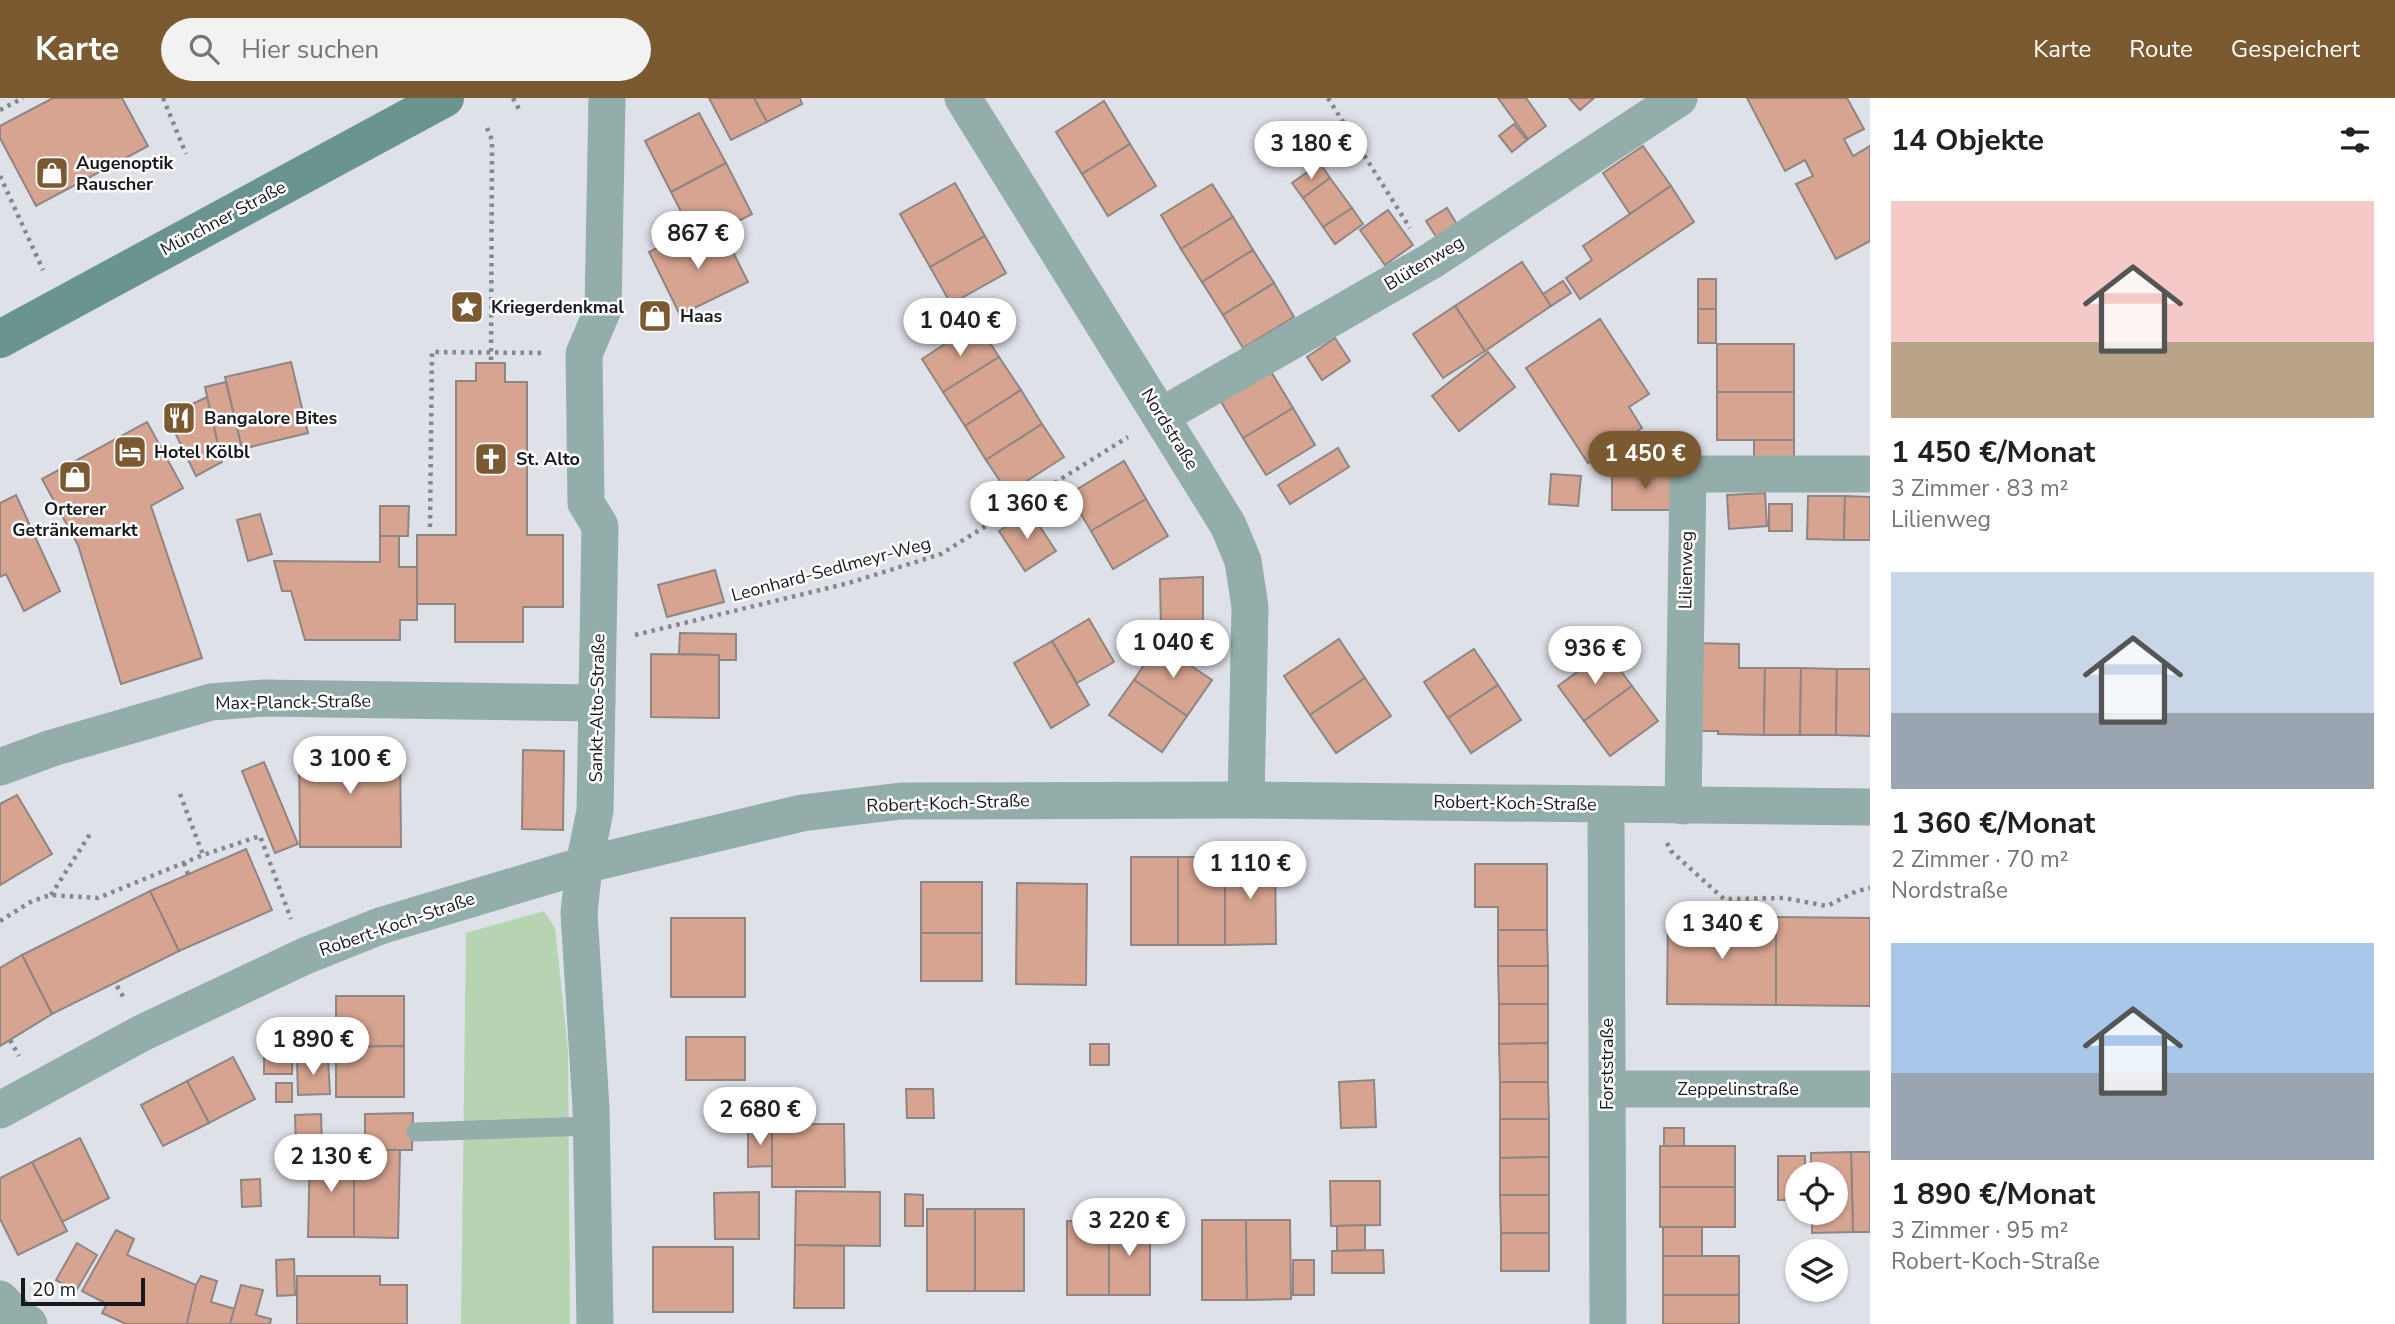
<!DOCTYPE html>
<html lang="de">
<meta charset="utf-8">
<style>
body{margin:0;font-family:"Nunito Sans",sans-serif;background:#f2f2f2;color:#202124;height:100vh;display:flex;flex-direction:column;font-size:26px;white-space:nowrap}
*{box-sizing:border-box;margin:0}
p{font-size:23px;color:#757577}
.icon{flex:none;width:38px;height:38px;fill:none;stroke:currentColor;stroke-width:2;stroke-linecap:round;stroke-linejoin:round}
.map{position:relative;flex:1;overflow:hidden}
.panel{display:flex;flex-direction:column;background:#fff;width:525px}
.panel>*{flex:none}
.tools{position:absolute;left:1785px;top:1064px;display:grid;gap:14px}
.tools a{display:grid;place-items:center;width:63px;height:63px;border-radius:50%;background:#fff;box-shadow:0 2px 5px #0004;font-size:35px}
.scale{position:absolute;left:21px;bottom:18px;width:124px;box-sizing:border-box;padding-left:7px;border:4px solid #18191c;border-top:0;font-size:19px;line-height:24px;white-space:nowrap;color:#18191c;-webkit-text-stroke:5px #fff;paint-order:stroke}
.price{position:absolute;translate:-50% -60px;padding:0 16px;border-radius:24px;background:#fff;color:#222;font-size:23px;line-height:46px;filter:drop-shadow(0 2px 4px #0008)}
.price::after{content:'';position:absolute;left:50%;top:42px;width:21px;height:16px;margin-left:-10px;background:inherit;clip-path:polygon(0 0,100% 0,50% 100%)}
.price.current{background:#7b5931;color:#fff}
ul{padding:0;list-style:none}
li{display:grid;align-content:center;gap:14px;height:371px;padding:0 21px}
li span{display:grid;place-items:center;height:217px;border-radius:0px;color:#555}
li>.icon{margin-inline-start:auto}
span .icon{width:126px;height:126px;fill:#fffc;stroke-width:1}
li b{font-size:30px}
h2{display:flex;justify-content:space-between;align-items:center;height:84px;padding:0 21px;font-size:30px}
header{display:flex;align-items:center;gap:42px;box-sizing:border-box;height:98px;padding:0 35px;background:#7b5931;color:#fff}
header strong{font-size:33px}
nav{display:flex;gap:38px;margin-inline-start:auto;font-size:24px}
.search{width:490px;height:63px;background:#f2f2f2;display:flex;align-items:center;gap:18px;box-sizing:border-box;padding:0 24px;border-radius:38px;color:#757577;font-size:26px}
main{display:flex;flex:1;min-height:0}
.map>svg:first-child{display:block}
.green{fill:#b6d4b2}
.building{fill:#d7a491;stroke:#8f8684;stroke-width:2}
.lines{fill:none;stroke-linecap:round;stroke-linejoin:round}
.path{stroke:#86878d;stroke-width:4.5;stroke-dasharray:3.5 5;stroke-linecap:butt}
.lane{stroke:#92adaa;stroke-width:19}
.street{stroke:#92adaa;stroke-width:37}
.secondary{stroke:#6a9490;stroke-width:38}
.labels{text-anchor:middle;stroke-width:5;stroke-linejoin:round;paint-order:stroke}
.poi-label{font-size:18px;font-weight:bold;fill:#18191c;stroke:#fff;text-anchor:start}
.street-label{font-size:18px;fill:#18191c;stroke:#fff}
</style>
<header>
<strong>Karte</strong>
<div class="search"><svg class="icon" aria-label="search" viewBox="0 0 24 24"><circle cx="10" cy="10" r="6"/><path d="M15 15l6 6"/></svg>Hier suchen</div>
<nav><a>Karte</a><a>Route</a><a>Gespeichert</a></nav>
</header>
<main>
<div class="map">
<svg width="1870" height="1226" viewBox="0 0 1870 1226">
<rect width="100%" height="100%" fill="#dfe1e9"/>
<polygon class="green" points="544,813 555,830 568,951 570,1226 461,1226 466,835"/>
<g class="building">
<polygon points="53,0 122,0 148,48 36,108 0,40 0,28"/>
<polygon points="709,0 754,0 767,24 731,42"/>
<polygon points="754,0 800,0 802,6 767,24"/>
<polygon points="1498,0 1526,0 1546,28 1528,41"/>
<polygon points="1569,0 1594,0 1580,12"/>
<polygon points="1747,0 1847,0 1864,31 1844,41 1853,58 1870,48 1870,143 1836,161 1796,86 1813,78 1805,62 1785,73"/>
<polygon points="1104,3 1130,46 1082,76 1056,34"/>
<polygon points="699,15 726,65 671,94 645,43"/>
<polygon points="1514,26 1527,42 1512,54 1499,38"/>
<polygon points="1130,46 1156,88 1108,118 1082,76"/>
<polygon points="1643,48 1671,88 1630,116 1603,75"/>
<polygon points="726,65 752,116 697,145 671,94"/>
<polygon points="1320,65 1330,80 1303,100 1292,85"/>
<polygon points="1330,80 1352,110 1323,129 1303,100"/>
<polygon points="955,85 985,138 930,169 900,116"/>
<polygon points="1212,86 1233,119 1181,151 1161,117"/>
<polygon points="1671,88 1694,124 1580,201 1566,180 1592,162 1583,148"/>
<polygon points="1352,110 1363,126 1335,146 1323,129"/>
<polygon points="1447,110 1458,128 1437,140 1426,123"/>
<polygon points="1388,112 1413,147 1385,167 1360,132"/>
<polygon points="1233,119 1253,152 1202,184 1181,151"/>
<polygon points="724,136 748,184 680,217 649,154 683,137 691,152"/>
<polygon points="985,138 1006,175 951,206 930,169"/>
<polygon points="1253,152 1274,185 1223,217 1202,184"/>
<polygon points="1522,164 1551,208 1485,253 1455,208"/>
<rect x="1698" y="181" width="18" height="30"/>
<polygon points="1563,183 1571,195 1551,208 1543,196"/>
<polygon points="1274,185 1294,219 1243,250 1223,217"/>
<polygon points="1455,208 1485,253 1443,280 1413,236"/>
<rect x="1698" y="211" width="18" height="34"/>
<polygon points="1600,221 1649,296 1629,309 1642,330 1588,365 1526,270"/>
<polygon points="977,225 999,259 943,294 922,261"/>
<polygon points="1335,240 1350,263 1322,282 1307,259"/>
<rect x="1717" y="246" width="77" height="48"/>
<polygon points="1488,254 1515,289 1459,333 1432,298"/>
<polygon points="999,259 1021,292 965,328 943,294"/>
<polygon points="291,264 308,335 242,351 225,279"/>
<polygon points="476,265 505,265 505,284 527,284 527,437 563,437 563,509 523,509 523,544 455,544 455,506 417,506 417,437 456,437 456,283 476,283"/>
<polygon points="1270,272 1293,310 1243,340 1220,302"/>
<polygon points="226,284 242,351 220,357 205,289"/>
<polygon points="1021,292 1042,326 986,362 965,328"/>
<rect x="1717" y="294" width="77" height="48"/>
<polygon points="207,299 222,364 196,378 167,318"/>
<polygon points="1293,310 1315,347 1266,377 1243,340"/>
<polygon points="147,324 183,390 151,408 202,560 121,586 78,447 42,381"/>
<polygon points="1042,326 1064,359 1008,395 986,362"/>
<rect x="1754" y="342" width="40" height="20"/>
<polygon points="1338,350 1349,369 1290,406 1278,387"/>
<polygon points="1124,363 1146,401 1091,433 1069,396"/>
<polygon points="1678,373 1678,412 1612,412 1612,374"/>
<polygon points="1551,376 1581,378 1578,408 1549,406"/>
<polygon points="1765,395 1767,428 1729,431 1727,397"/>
<polygon points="16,397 60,493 24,513 6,476 0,479 0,405"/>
<polygon points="1808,398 1845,398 1844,442 1807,441"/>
<polygon points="1845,398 1870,399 1870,442 1844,442"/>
<polygon points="1146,401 1168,438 1113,471 1091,433"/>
<rect x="1769" y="406" width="23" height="27"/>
<polygon points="380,408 409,408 408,438 380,438"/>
<polygon points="1030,414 1056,453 1025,473 999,433"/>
<polygon points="260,416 272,456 248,463 237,422"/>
<polygon points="380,438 399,438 399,469 417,469 417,522 400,522 400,542 305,542 291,493 282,493 274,463 380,464"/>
<polygon points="715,472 724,504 667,519 658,487"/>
<polygon points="1203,479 1203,536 1161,536 1160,481"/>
<polygon points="1089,521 1114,564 1077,585 1052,543"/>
<polygon points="680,535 736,536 736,562 719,562 719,557 679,556"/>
<polygon points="1339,541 1365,580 1310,617 1284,578"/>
<polygon points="1052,543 1089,607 1051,630 1014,565"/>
<polygon points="1690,545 1739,546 1739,570 1765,570 1764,637 1718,636 1718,633 1689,633"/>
<polygon points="1158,546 1212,582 1187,618 1134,582"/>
<polygon points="1474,551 1498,587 1448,620 1424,584"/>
<polygon points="1606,553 1632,588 1584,623 1558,588"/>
<polygon points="651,556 719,557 719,620 651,619"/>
<polygon points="1765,570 1801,570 1800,637 1764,637"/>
<polygon points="1801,570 1837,571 1836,637 1800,637"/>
<polygon points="1837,571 1870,571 1870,638 1836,637"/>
<polygon points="1365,580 1391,618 1336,655 1310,617"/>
<polygon points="1134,582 1187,618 1162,654 1109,617"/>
<polygon points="1498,587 1521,622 1471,655 1448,620"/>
<polygon points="1632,588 1658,623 1610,658 1584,623"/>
<polygon points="299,647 400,647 401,749 300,749"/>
<polygon points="523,652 564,653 563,732 522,731"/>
<polygon points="264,664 298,746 275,755 242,673"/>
<polygon points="17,697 52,756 0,787 0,706"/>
<polygon points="246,751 272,812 179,853 150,793"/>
<polygon points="1275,758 1276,846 1225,847 1225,759"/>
<rect x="1131" y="759" width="47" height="88"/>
<rect x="1178" y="759" width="47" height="88"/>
<polygon points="1475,766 1547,766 1547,832 1498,832 1498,809 1475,809"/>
<rect x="921" y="784" width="61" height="51"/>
<polygon points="1017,785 1087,786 1086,887 1016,886"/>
<polygon points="150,793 179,853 52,916 22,857"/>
<polygon points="1668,818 1776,819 1776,907 1667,906"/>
<polygon points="1776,819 1870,820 1870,908 1776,907"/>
<rect x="671" y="820" width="74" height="79"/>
<polygon points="1498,832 1547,832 1548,868 1498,868"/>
<rect x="921" y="835" width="61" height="48"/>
<polygon points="22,857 52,916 0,948 0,870"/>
<polygon points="1498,868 1548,868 1548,906 1499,906"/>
<polygon points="336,898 404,898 404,948 336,949"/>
<polygon points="1499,906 1548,906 1548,945 1499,946"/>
<rect x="686" y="939" width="59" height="43"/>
<polygon points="264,945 293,945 292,976 264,976"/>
<polygon points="1548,945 1548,984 1500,984 1499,946"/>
<rect x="1090" y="946" width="19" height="21"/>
<polygon points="404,948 404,999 336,999 336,949"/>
<polygon points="233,959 255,1001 209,1025 187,983"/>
<polygon points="297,961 328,961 330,996 298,997"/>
<polygon points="1374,982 1376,1029 1341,1030 1339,984"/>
<polygon points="187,983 209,1025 163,1048 141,1007"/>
<polygon points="1500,984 1548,984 1549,1021 1500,1021"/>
<rect x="276" y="985" width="16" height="19"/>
<polygon points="906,991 933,991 934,1020 907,1020"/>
<polygon points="413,1015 412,1052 365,1052 365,1016"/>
<polygon points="321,1016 322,1049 296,1050 295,1017"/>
<polygon points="1500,1021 1549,1021 1549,1059 1500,1060"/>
<polygon points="772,1026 844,1026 845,1089 772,1089"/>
<polygon points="748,1030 772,1030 772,1068 748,1069"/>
<rect x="1664" y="1030" width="20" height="18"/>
<polygon points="80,1040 109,1100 62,1124 32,1064"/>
<rect x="1660" y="1048" width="75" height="41"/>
<polygon points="310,1051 354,1052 354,1139 308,1139"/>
<polygon points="354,1052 400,1052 398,1140 354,1139"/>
<polygon points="1851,1054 1870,1054 1870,1134 1853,1134"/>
<polygon points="1851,1054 1853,1134 1812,1135 1812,1115 1836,1115 1836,1076 1811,1076 1811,1055"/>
<polygon points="1778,1058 1805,1058 1805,1076 1797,1076 1797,1102 1778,1102"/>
<polygon points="1549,1059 1549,1097 1500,1097 1500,1060"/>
<polygon points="32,1064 67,1133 18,1157 0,1121 0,1080"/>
<polygon points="260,1081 261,1108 242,1109 241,1082"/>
<polygon points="1330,1083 1380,1083 1380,1127 1331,1128"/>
<rect x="1660" y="1089" width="75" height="40"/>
<polygon points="796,1093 880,1094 880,1148 795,1147"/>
<polygon points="759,1094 759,1141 715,1141 714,1095"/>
<polygon points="905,1096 923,1097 923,1128 905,1128"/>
<polygon points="1500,1097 1549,1097 1549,1135 1501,1135"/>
<rect x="927" y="1111" width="48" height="82"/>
<rect x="975" y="1111" width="49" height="82"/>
<polygon points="1202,1122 1246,1122 1247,1202 1202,1202"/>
<polygon points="1246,1122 1290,1122 1291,1201 1247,1202"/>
<rect x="1067" y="1123" width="42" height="74"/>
<rect x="1109" y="1123" width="41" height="74"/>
<polygon points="1365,1127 1365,1152 1337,1153 1337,1128"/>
<rect x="1663" y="1129" width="39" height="29"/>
<polygon points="116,1132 134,1141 127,1157 196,1187 187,1226 126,1226 102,1215 107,1206 82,1193"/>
<rect x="1501" y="1135" width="48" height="38"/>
<polygon points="77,1145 97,1157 76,1193 56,1182"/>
<polygon points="795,1147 844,1148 844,1210 794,1210"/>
<rect x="653" y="1149" width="80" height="65"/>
<polygon points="1383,1152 1384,1175 1332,1175 1332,1153"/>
<rect x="1663" y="1158" width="76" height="39"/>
<polygon points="294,1161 295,1197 277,1198 276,1162"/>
<rect x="1293" y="1162" width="21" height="35"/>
<polygon points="201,1178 217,1183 211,1204 235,1211 230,1226 187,1226 196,1187"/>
<polygon points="297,1178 380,1178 380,1187 407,1187 407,1226 297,1226"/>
<polygon points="241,1187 263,1192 256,1217 271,1221 270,1226 230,1226"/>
<rect x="1663" y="1197" width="76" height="29"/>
</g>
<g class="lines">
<g class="path">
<polyline points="163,0 186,56"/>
<polyline points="513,0 520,13"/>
<polyline points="1328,0 1410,130"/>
<polyline points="0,12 23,0"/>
<polyline points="487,30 492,42 491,265"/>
<polyline points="0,78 43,172"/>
<polyline points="430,429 432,254 545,255"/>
<polyline points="635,537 849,485 941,456 1128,339"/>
<polyline points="180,696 203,757"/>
<polyline points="1667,745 1671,753 1724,801 1784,800 1827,808 1857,793 1870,790"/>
<polyline points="184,765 188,776"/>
<polyline points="51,797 90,736"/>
<polyline points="0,823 32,803 51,797 98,800 203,757 260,738 291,821"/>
<polyline points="117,888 124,900"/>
<polyline points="10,942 19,958"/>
</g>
<polyline class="lane" points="416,1034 591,1028"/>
<g class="street">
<polyline points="963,0 1228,427 1243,463 1250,509 1246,702"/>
<polyline points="1161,318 1431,163 1679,0"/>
<polyline points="0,669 52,650 211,604 264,600 597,605"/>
<polyline points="1606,707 1608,1226"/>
<polyline points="1683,708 1688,376 1870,376"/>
<polyline points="1607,991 1870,991"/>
<polyline points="0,1012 142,935 305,858 380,828 584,767 802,715 901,703 1246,702 1870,709"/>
<polyline points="0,1201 16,1218 29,1226"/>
<polyline points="595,1226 591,1010 579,815 584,767 595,713 600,428 586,405 584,256 603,211 607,0"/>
</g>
<polyline class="secondary" points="0,241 445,0"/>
</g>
<defs>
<symbol id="shop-square" viewBox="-11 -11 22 22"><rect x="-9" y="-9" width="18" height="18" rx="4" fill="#7b5931" stroke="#fff"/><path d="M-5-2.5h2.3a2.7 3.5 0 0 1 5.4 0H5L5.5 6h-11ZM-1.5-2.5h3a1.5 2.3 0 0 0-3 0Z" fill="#fff"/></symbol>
<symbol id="sight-square" viewBox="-11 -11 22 22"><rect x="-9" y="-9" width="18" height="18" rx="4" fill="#7b5931" stroke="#fff"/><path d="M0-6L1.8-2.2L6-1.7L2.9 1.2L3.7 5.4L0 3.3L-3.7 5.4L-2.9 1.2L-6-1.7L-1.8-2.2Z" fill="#fff"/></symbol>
<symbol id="restaurant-square" viewBox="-11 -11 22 22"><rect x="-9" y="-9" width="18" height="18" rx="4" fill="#7b5931" stroke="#fff"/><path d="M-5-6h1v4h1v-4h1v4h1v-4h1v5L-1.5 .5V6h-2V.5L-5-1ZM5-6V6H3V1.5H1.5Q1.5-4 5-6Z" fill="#fff"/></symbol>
<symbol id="hotel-square" viewBox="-11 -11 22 22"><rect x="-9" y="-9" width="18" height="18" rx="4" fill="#7b5931" stroke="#fff"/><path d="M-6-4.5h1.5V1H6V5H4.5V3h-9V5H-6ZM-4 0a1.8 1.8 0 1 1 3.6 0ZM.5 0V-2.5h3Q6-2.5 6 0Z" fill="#fff"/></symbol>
<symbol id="church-square" viewBox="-11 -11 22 22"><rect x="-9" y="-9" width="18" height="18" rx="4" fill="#7b5931" stroke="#fff"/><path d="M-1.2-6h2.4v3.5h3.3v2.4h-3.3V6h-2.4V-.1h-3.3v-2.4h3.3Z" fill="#fff"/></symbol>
</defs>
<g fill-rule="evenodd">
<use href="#shop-square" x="33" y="56" width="38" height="38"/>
<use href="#sight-square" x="448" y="190" width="38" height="38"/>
<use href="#shop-square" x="636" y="199" width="38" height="38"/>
<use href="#restaurant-square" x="160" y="301" width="38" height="38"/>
<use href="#hotel-square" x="111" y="335" width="38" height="38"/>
<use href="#church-square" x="472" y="342" width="38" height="38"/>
<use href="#shop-square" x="56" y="360" width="38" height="38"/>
</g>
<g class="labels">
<g class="poi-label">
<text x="76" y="71">Augenoptik<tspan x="76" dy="21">Rauscher</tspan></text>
<text x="491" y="215">Kriegerdenkmal</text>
<text x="680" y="224">Haas</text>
<text x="204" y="326">Bangalore Bites</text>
<text x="154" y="360">Hotel Kölbl</text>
<text x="516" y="367">St. Alto</text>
<text x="75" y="417" text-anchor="middle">Orterer<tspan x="75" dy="21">Getränkemarkt</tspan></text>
</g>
<g class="street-label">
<text transform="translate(223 120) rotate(-28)" y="6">Münchner Straße</text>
<text transform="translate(1424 165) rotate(-31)" y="6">Blütenweg</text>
<text transform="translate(1170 331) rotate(58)" y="6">Nordstraße</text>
<text transform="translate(831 471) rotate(-15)" y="6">Leonhard-Sedlmeyr-Weg</text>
<text transform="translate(1686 472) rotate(-89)" y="6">Lilienweg</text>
<text transform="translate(293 604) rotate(-1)" y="6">Max-Planck-Straße</text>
<text transform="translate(597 610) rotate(-89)" y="6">Sankt-Alto-Straße</text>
<text transform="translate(948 705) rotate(-2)" y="6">Robert-Koch-Straße</text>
<text transform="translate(1515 705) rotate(1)" y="6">Robert-Koch-Straße</text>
<text transform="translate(397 826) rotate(-19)" y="6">Robert-Koch-Straße</text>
<text transform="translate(1607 966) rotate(-90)" y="6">Forststraße</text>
<text x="1738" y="997">Zeppelinstraße</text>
</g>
</g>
</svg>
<div class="tools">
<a><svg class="icon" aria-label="locate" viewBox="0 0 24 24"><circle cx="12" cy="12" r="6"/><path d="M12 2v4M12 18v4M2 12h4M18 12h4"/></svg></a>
<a><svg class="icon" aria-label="layers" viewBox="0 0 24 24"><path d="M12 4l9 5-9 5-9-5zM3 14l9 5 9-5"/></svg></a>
</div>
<div class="scale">20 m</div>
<b class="price" style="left:1311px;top:83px">3 180 €</b>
<b class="price" style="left:698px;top:173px">867 €</b>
<b class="price" style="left:960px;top:260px">1 040 €</b>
<b class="price current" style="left:1645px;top:393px">1 450 €</b>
<b class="price" style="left:1027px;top:443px">1 360 €</b>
<b class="price" style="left:1173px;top:582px">1 040 €</b>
<b class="price" style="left:1595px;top:588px">936 €</b>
<b class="price" style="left:350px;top:698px">3 100 €</b>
<b class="price" style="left:1250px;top:803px">1 110 €</b>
<b class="price" style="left:1722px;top:863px">1 340 €</b>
<b class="price" style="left:313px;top:979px">1 890 €</b>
<b class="price" style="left:760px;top:1049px">2 680 €</b>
<b class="price" style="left:331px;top:1096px">2 130 €</b>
<b class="price" style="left:1129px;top:1160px">3 220 €</b>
</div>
<section class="panel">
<h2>14 Objekte<svg class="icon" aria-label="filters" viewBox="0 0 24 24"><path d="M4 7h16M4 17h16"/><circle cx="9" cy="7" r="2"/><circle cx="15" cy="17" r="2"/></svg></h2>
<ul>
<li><span style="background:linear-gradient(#f6c9c9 65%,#b9a48a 0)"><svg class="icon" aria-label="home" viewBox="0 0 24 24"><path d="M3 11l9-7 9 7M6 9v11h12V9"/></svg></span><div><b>1 450 €/Monat</b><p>3 Zimmer · 83 m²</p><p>Lilienweg</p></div></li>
<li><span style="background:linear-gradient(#c9d6e8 65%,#9aa5b1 0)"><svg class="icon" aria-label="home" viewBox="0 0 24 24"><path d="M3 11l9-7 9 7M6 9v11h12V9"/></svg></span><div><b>1 360 €/Monat</b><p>2 Zimmer · 70 m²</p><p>Nordstraße</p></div></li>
<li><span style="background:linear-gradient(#a9c7e8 60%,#9aa5b1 0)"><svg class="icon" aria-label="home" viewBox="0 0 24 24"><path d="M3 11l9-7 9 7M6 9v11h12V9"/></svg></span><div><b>1 890 €/Monat</b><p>3 Zimmer · 95 m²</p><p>Robert-Koch-Straße</p></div></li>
</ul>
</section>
</main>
